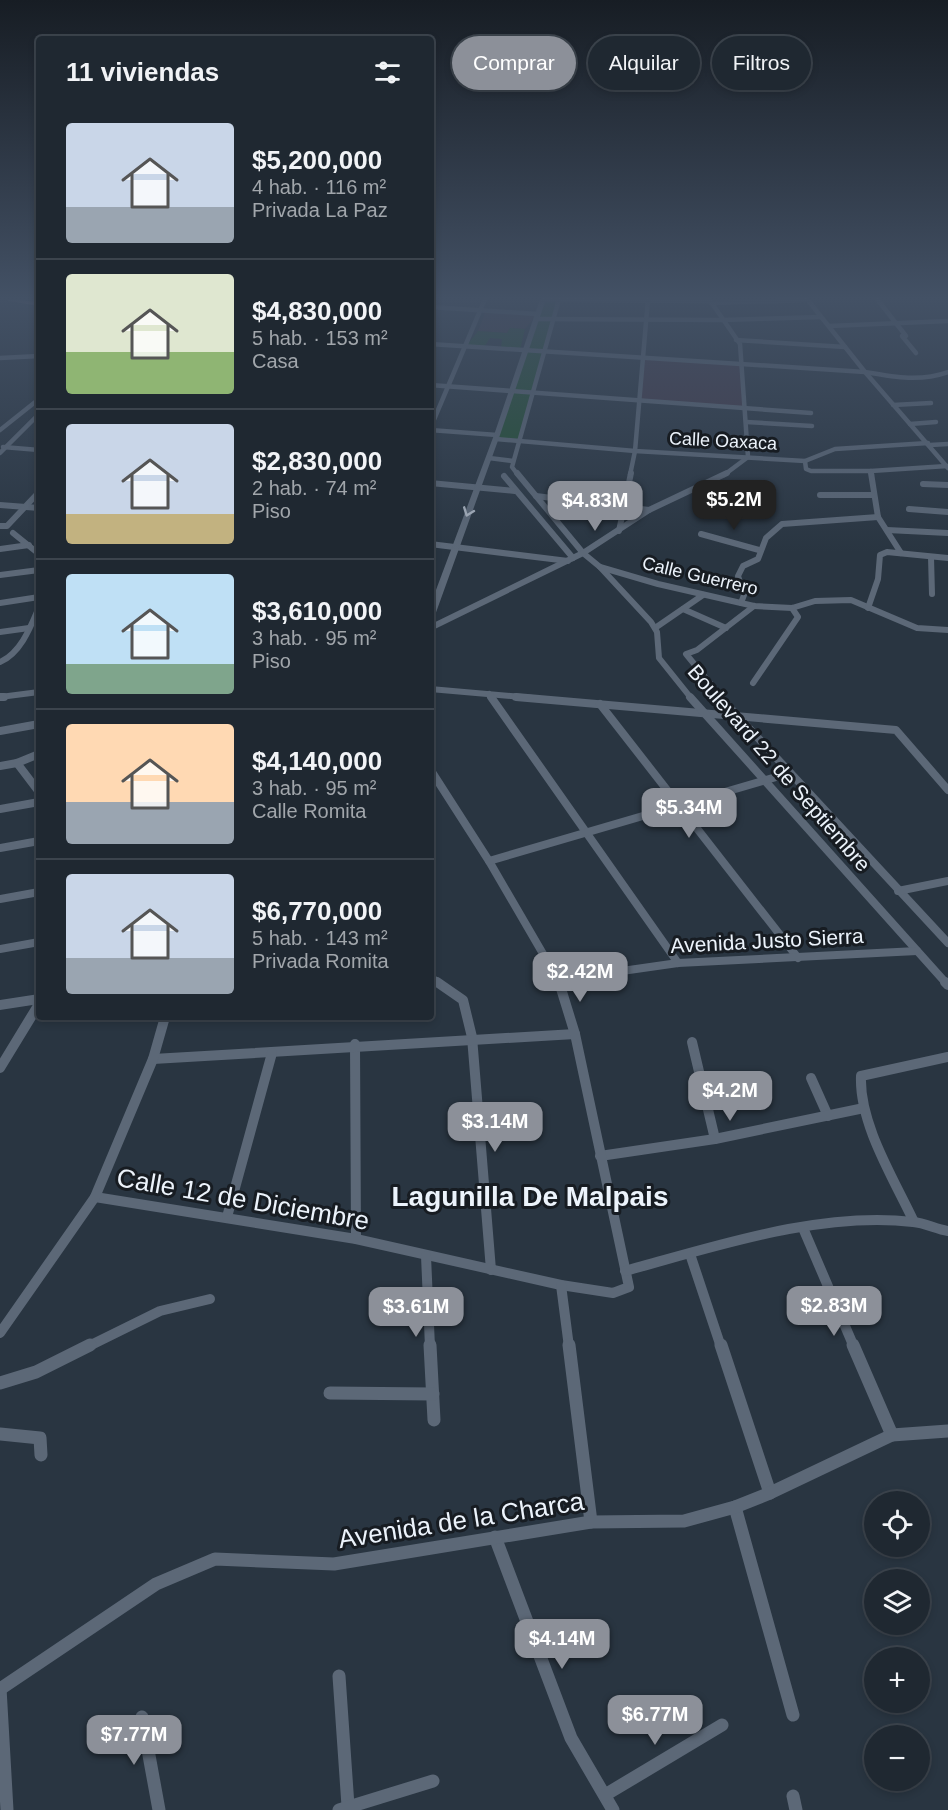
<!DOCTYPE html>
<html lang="es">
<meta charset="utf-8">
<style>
body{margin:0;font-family:Arial,sans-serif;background:#273039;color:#f1f3f6;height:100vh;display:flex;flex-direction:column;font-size:22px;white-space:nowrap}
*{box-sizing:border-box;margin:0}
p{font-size:20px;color:#a1a6ab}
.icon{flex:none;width:33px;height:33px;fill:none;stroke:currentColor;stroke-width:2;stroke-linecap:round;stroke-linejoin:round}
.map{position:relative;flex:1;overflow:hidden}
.drawer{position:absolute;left:36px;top:36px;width:398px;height:984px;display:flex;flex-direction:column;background:#1f2831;border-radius:6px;box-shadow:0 3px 9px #0003,0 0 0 2px #3c444d}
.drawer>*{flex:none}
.guide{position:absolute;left:452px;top:36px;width:406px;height:54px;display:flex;gap:12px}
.buttons{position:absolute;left:864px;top:1491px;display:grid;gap:12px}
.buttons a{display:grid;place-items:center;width:66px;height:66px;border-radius:50%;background:#1f2831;box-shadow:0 3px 9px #0003,0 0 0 2px #3c444d;font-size:30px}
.price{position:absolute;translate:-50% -51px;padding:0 14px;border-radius:12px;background:#8c9099;color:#fff;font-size:20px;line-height:39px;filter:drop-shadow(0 2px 3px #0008)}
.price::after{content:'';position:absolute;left:50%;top:36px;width:18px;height:14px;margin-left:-9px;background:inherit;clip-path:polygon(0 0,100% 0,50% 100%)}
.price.current{background:#222;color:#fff}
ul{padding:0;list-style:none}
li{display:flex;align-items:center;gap:18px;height:150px;padding:0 30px}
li+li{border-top:2px solid #3c444d}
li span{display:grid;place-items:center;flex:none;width:168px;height:120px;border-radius:6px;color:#555}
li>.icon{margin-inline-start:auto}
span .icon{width:72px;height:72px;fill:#fffc;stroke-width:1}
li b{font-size:26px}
h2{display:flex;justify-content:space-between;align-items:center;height:72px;padding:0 30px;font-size:26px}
.chip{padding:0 21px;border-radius:27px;background:#1f2831;box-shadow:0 3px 9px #0003,0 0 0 2px #3c444d;font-size:21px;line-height:54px}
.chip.current{background:#8c9099;color:#fff}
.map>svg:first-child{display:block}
.education{fill:#403747}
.green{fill:#204f30}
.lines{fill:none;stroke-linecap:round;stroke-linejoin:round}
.minor-far4{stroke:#5c6877;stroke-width:4.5}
.minor-far3{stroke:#5c6877;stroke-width:6}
.minor-far2{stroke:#5c6877;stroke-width:8}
.minor-far1{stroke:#5c6877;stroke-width:10}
.minor{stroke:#5c6877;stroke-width:13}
.tertiary{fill:#5c6877;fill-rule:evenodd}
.secondary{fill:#8c7388;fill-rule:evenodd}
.oneway{stroke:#abb4c0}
.labels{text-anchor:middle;stroke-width:6;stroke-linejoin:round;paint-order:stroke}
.far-street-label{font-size:18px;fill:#ecf3fb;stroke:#171c22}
.street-label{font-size:21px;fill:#ecf3fb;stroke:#171c22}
.near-street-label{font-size:26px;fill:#ecf3fb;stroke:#171c22}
.near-quarter-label{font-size:28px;font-weight:bold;fill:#ecf3fb;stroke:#171c22}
</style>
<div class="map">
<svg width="948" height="1810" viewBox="0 0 948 1810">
<rect width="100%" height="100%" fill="#293541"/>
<g class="education">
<polygon points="486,311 537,314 525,329 510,328 507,333 478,331"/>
<polygon points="643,358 743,365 746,408 640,402"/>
</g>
<g class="green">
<polygon points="543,299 559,299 519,441 496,439"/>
<polygon points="510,328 525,329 520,350 501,348 502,339 490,338 484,347 466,346 478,331 507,333"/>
</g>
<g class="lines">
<g class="minor-far4">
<polyline points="709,299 740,344 748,457 724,475"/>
<polyline points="807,299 865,372 948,468"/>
<polyline points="877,299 906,336 902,336 916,353"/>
<polyline points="543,300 710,301"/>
<polyline points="711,303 808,300"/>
<polyline points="430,307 537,314"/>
<polyline points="536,319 722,320 821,317"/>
<polyline points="829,326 948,321"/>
<polyline points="736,340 845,347"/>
<path d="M430,344L865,372C894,377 920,382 948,372"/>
<polyline points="0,358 39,356"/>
<polyline points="430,385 811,413"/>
<polyline points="893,405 931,403"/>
<polyline points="746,422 812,426"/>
<polyline points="910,424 936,422"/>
<polyline points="430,429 485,299"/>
<polyline points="0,430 39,399"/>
<polyline points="430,430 497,435"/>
<polyline points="496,439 635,451 805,461 835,449 928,443"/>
<polyline points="930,445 948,444"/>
<polyline points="3,447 39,450"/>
<polyline points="0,453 39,414"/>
<polyline points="489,458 513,461"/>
<polyline points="805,461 806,469 811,471 871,471 947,466"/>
<polyline points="871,471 872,475"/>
<polyline points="518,475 512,467 559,299"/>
<polyline points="630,475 635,451 648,299"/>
</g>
<g class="minor-far3">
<polyline points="517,473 583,553 600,567 658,584 754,606 792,608 815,601 851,600 917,628 948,630"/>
<polyline points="871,473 878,517 901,553"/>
<polyline points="504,476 573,558"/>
<polyline points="430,483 515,491"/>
<polyline points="923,484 948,485"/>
<polyline points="701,486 730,491"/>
<polyline points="820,495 874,495"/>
<polyline points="536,496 649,510"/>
<polyline points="0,505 39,508"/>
<polyline points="909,509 948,512"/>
<polyline points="0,526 7,526 39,492"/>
<polyline points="887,530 948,533"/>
<polyline points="619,531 631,473"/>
<polyline points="13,533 39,554"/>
<polyline points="701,534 759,550"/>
<polyline points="430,544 568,561"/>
<polyline points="0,549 29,545"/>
<polyline points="931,557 932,594"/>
<polyline points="600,567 651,622 657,632 659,658 691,698"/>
<polyline points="0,575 39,570"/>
<polyline points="0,603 39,597"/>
<polyline points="741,603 744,595 738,576 743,566 758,559 766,538 782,524 878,517"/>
<polyline points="868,608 878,579 880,555 887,552 948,558"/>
<polyline points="683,609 726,628"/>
<polyline points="430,628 583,553 649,510 727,473"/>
<polyline points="655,628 703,595"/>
<polyline points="0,632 29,628"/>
<path d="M0,662C21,653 31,626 39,607"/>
<polyline points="753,683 798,617 792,608"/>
<polyline points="430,689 533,698"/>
<polyline points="489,694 492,698"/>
<polyline points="0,697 39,692"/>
<polyline points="722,698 686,654 697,650 754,606"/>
</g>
<g class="minor-far2">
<polyline points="0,697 4,697"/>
<polyline points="491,697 678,963"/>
<polyline points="516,697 896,730 948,790"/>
<polyline points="690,697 946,983"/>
<polyline points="720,697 948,943"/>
<polyline points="600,704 798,958"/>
<polyline points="0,731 39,724"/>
<polyline points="17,763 39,792"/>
<polyline points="0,766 17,763 39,754"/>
<polyline points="430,769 489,861 560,983"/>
<polyline points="0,809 39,802"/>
<polyline points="0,848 39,841"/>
<polyline points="489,861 790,773"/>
<polyline points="898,891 948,881"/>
<polyline points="0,899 39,892"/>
<polyline points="0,949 39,942"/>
<polyline points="430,977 439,983"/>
<polyline points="559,980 678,963 917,951"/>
</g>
<g class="minor-far1">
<polyline points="437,982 463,1000 472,1037 491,1270"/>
<polyline points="945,982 948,985"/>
<polyline points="692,1042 715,1139"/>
<polyline points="355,1044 356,1239"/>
<polyline points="153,1059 575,1034"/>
<polyline points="0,1068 39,1004"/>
<polyline points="811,1078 828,1116"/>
<polyline points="600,1156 715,1139 864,1108"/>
<polyline points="95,1197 356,1239 561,1285 613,1293 629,1287 575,1034 559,982"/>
<polyline points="227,1217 272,1053"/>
<path d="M914,1222C894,1179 859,1124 861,1076L948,1057"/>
<polyline points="803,1228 854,1347"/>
<polyline points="690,1254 721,1347"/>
<polyline points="426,1256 430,1347"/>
<path d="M625,1271C714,1247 819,1211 913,1222C925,1223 936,1229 948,1231"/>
<polyline points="561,1285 569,1347"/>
<polyline points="0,1333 95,1197 153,1059 165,1017"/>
<polyline points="87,1347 160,1311 210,1299"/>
</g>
<g class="minor">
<polyline points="430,1345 434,1420"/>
<polyline points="569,1345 591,1522"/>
<polyline points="721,1345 770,1493"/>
<polyline points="853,1345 892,1435"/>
<polyline points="0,1383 36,1372 90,1345"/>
<polyline points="330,1393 433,1394"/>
<polyline points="0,1434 40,1438 41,1455"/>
<polyline points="735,1507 793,1715"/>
<polyline points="495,1537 571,1738 613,1810"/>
<polyline points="339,1676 348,1806"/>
<polyline points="0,1688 7,1810"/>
<polyline points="0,1689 156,1584 215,1559 334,1564 591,1522 684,1521 735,1507 770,1493 892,1435 948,1431"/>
<polyline points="142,1717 159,1810"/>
<polyline points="605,1795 722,1725"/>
<polyline points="793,1796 796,1810"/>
<polyline points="339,1810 433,1781"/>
</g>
<g class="tertiary">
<polygon points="540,299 546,299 500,435 434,618 430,620 430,606 494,435"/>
<polygon points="39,994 39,1004 0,1010 0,1000"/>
</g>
<polygon class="secondary" points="6,299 39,302 39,306 9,301"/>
</g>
<defs><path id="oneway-chevron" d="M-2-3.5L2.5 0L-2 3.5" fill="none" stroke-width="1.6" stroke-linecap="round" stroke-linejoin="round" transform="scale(1.5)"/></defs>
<use class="oneway" href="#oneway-chevron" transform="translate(468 512) rotate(111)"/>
<linearGradient id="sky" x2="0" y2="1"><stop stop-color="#171d24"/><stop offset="0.54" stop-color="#435165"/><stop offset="1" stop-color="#435165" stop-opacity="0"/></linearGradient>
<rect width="948" height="552" fill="url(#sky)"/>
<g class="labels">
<g class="far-street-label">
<text transform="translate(723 441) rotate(3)" y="6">Calle Oaxaca</text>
<text transform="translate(700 576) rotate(13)" y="6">Calle Guerrero</text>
</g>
<g class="street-label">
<text transform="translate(779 768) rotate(49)" y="7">Boulevard 22 de Septiembre</text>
<text transform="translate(767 941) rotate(-3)" y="7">Avenida Justo Sierra</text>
</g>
<g class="near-street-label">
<text transform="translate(243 1199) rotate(10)" y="9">Calle 12 de Diciembre</text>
<text transform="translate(461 1520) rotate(-9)" y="9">Avenida de la Charca</text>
</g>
<g class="near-quarter-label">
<text x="530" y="1206">Lagunilla De Malpais</text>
</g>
</g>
</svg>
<div class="buttons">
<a><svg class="icon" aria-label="locate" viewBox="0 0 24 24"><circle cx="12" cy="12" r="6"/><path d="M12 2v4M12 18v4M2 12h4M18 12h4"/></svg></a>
<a><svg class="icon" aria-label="layers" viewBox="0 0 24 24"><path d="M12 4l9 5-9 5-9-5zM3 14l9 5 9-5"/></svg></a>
<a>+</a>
<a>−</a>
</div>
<b class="price current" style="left:734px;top:531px">$5.2M</b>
<b class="price" style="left:595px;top:532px">$4.83M</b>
<b class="price" style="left:689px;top:839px">$5.34M</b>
<b class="price" style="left:580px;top:1003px">$2.42M</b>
<b class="price" style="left:730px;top:1122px">$4.2M</b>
<b class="price" style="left:495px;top:1153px">$3.14M</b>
<b class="price" style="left:834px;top:1337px">$2.83M</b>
<b class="price" style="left:416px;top:1338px">$3.61M</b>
<b class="price" style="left:562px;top:1670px">$4.14M</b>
<b class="price" style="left:655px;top:1746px">$6.77M</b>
<b class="price" style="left:134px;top:1766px">$7.77M</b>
<div class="guide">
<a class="chip current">Comprar</a>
<a class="chip">Alquilar</a>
<a class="chip">Filtros</a>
</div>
<section class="drawer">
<h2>11 viviendas<svg class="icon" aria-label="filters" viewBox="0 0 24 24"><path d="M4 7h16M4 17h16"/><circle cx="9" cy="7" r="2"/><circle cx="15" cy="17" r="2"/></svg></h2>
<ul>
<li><span style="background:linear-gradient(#c9d6e8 70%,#9aa5b1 0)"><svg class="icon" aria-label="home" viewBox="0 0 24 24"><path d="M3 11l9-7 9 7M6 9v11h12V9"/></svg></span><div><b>$5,200,000</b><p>4 hab. · 116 m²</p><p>Privada La Paz</p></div></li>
<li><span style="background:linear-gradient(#dfe7d0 65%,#8fb573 0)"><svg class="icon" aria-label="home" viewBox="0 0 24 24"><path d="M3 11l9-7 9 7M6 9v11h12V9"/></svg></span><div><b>$4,830,000</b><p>5 hab. · 153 m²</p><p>Casa</p></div></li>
<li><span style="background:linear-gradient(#c9d6e8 75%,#c2b280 0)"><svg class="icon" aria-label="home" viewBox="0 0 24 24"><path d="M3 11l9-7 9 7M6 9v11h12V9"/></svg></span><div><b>$2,830,000</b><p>2 hab. · 74 m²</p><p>Piso</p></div></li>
<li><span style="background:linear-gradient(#bfe0f5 75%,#7fa58c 0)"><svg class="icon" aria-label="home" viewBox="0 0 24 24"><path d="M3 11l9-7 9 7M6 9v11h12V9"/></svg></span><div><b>$3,610,000</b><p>3 hab. · 95 m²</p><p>Piso</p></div></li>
<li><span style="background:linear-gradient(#ffd9b3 65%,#9aa5b1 0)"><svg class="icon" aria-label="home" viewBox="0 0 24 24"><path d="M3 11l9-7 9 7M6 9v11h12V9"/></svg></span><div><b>$4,140,000</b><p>3 hab. · 95 m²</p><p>Calle Romita</p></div></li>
<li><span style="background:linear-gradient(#c9d6e8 70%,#9aa5b1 0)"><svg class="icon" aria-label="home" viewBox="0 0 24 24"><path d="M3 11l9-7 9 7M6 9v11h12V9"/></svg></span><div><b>$6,770,000</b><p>5 hab. · 143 m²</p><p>Privada Romita</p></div></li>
</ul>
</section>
</div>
